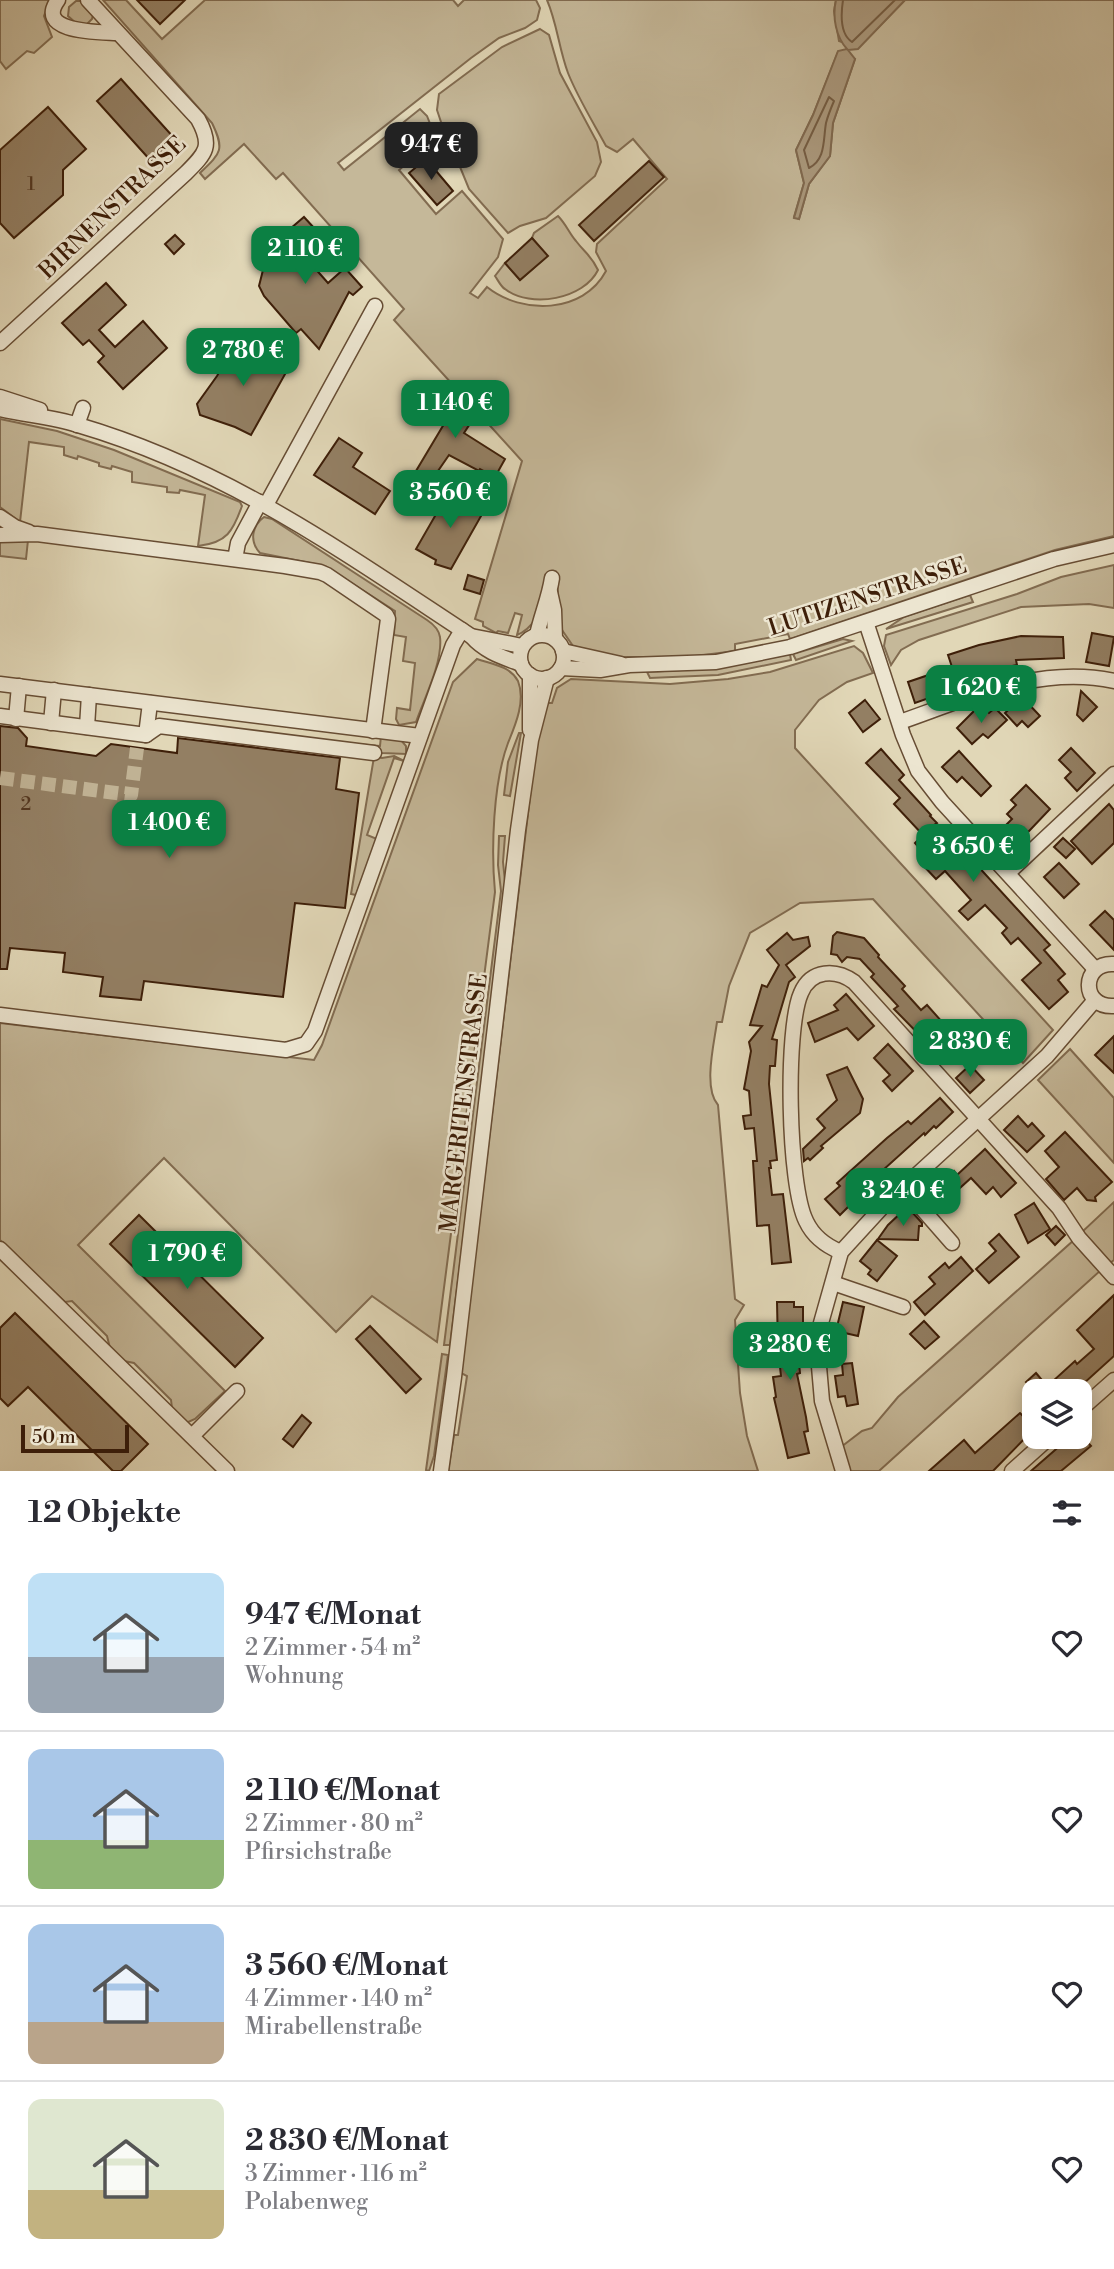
<!DOCTYPE html>
<html lang="de">
<meta charset="utf-8">
<style>
body{margin:0;font-family:"Libre Bodoni",serif;background:#f2f2f3;color:#2b2b33;height:100vh;display:flex;flex-direction:column;font-size:26px;white-space:nowrap}
*{box-sizing:border-box;margin:0}
p{font-size:23px;color:#7c7c81}
.icon{flex:none;width:38px;height:38px;fill:none;stroke:currentColor;stroke-width:2;stroke-linecap:round;stroke-linejoin:round}
.map{position:relative;height:1471px;overflow:hidden}
.details{display:flex;flex-direction:column;background:#fff;flex:1}
.details>*{flex:none}
.tools{position:absolute;left:1022px;top:1379px;display:grid;gap:14px}
.tools a{display:grid;place-items:center;width:70px;height:70px;border-radius:14px;background:#fff;box-shadow:0 4px 18px #0003;font-size:35px}
.scale{position:absolute;left:21px;bottom:18px;width:108px;box-sizing:border-box;padding-left:7px;border:4px solid #3e1f09;border-top:0;font-size:19px;line-height:24px;white-space:nowrap;color:#3e1f09;-webkit-text-stroke:5px #ece5d0;paint-order:stroke}
.price{position:absolute;translate:-50% -60px;padding:0 16px;border-radius:14px;background:#0b8043;color:#fff;font-size:23px;line-height:46px;filter:drop-shadow(0 2px 4px #0008)}
.price::after{content:'';position:absolute;left:50%;top:42px;width:21px;height:16px;margin-left:-10px;background:inherit;clip-path:polygon(0 0,100% 0,50% 100%)}
.price.on{background:#222;color:#fff}
ul{padding:0;list-style:none}
li{display:flex;align-items:center;gap:21px;height:175px;padding:0 28px}
li+li{border-top:2px solid #e1e1e2}
li span{display:grid;place-items:center;flex:none;width:196px;height:140px;border-radius:14px;color:#555}
li>.icon{margin-inline-start:auto}
span .icon{width:84px;height:84px;fill:#fffc;stroke-width:1}
li b{font-size:30px}
h2{display:flex;justify-content:space-between;align-items:center;height:84px;padding:0 28px;font-size:30px}
.map>svg:first-child{display:block}
.green{fill:#c5b899;stroke:#826c51;stroke-width:2;fill-rule:evenodd}
.water{fill:#aa987c;stroke:#7f684e;stroke-width:2}
.lines{fill:none;stroke-linecap:round;stroke-linejoin:round}
.shore{stroke:#745c42;stroke-width:2}
.building{fill:#937f63;stroke:#3e1f09;stroke-width:2}
.minor-tunnel{stroke:#c0b294;stroke-width:14;stroke-dasharray:14 7;stroke-linecap:butt}
.minor-casing{stroke:#674d34;stroke-width:17}
.minor{stroke:#ece5d0;stroke-width:14}
.labels{text-anchor:middle;stroke-width:5;stroke-linejoin:round;paint-order:stroke}
.number-label{font-size:19px;fill:#533720}
.street-label{font-size:23px;fill:#3e1f09;stroke:#ece5d0}
</style>
<div class="map">
<svg width="1114" height="1471" viewBox="0 0 1114 1471">
<rect width="100%" height="100%" fill="#e1d7b7"/>
<filter id="stains"><feTurbulence type="fractalNoise" baseFrequency=".00286" numOctaves="4"/><feColorMatrix values="0 0 0 0 .2 0 0 0 0 .09 0 0 0 0 .02 0 0 0 .5 -.17"/></filter>
<radialGradient id="worn" r=".72"><stop offset=".6" stop-color="#630" stop-opacity="0"/><stop offset="1" stop-color="#630" stop-opacity=".3"/></radialGradient>
<g class="green">
<polygon points="0,0 50,0 44,16 52,37 34,53 27,51 6,69 0,61"/>
<path d="M103,0H126L162,39L205,0H453L458,6L464,0H536L540,8L537,20L525,28L499,38L471,58L338,163L344,170L420,109L427,116L436,139L399,170L436,214L462,191L503,239L498,257L470,293L478,298L487,287C522,315 583,314 606,271L596,252L597,244L667,179L633,139L617,152L606,146C593,122 578,98 568,73C559,49 557,23 547,0H836L834,11L839,41L858,48L905,0H1114V536L1055,550L790,639L788,634L735,644V651L688,657H616L573,646L560,627L557,579C547,597 537,628 517,635L522,615L515,613L508,633L498,631L496,633L483,626V622L475,619L522,461L394,320L404,309L283,173L276,179L244,144L205,179L200,173C221,153 225,150 212,123ZM838,52L855,59L833,123L830,156L809,184L799,219L794,217L804,183L796,150L813,115Z"/>
<polygon points="76,1 81,1 93,15 92,19 86,25 77,24 68,16 69,7"/>
<polygon points="540,29 549,35 560,73 597,142 601,162 595,176 546,218 520,226 508,233 469,189 456,157 449,146 437,110 439,94 502,47"/>
<path d="M558,216C566,224 569,233 576,241C585,253 591,255 598,270C584,299 531,309 505,289C501,287 498,280 495,276L505,263L520,280L547,256L532,238L534,233Z"/>
<path d="M0,419L57,431L114,450L240,502L242,506C233,531 227,543 198,546L205,495L180,490L179,493L167,492V487L132,482V472L112,466L111,469L99,466V463L78,456L77,459L64,455V447L29,442L20,522L0,507Z"/>
<path d="M264,517L272,519L427,620C433,624 439,630 440,637C443,662 424,699 416,722L399,725L396,719L397,708L410,710L415,663L403,661L406,637L394,635L395,611L325,566L260,553C249,541 252,526 264,517Z"/>
<polygon points="0,539 28,540 26,559 0,556"/>
<polygon points="1114,565 1114,608 1089,604 1021,607 919,640 901,650 891,665 884,646 886,635 1017,594 1061,577"/>
<polygon points="970,595 973,602 886,629 904,617"/>
<polygon points="843,639 852,641 796,660 793,654"/>
<path d="M854,646L863,653L873,673L847,682L819,700L795,730V748L1053,1030L1023,1063L873,899L800,903L750,933L729,986L722,1022H717C714,1044 703,1088 718,1105L735,1299L744,1305L735,1320L740,1393L747,1436L758,1471H448L454,1435H458L467,1376L461,1373L537,738L546,703H552L557,688L571,679L670,684L728,679L770,672Z"/>
<polygon points="790,654 791,660 718,675 650,678 647,672 717,668"/>
<path d="M477,659C492,664 510,666 518,681C526,701 515,726 508,743C493,783 491,850 495,892L437,1342L372,1296L336,1332L164,1158L78,1245L225,1391L195,1419L186,1423L172,1408L171,1400L134,1363L124,1361L110,1348L107,1336L72,1301L65,1302L0,1240V1023L314,1060L322,1045L453,682Z"/>
<polygon points="519,733 521,733 510,796 504,795 508,762"/>
<polygon points="381,736 401,740 406,746 406,754 382,753 344,743 380,746"/>
<polygon points="394,756 404,761 394,758 367,835 377,839 356,895 351,894 374,757 382,758"/>
<polygon points="499,836 505,836 503,862 506,891 450,1345 444,1345 501,891 498,865"/>
<polygon points="1070,1049 1114,1098 1114,1163 1038,1080"/>
<polygon points="1114,1202 1114,1260 1110,1263 1082,1232"/>
<polygon points="1074,1240 1101,1270 879,1471 850,1471 841,1447 862,1431 872,1428 898,1397"/>
<polygon points="442,1354 448,1355 434,1456 429,1471 426,1470"/>
</g>
<path class="water" d="M836,0H905L858,49L848,50L855,59L833,123L830,156L809,184L799,219L794,218L804,183L796,150L813,115L838,51L847,49C836,37 832,17 836,0Z"/>
<g class="lines">
<g class="shore">
<path d="M843,0C841,13 840,34 852,42L895,0"/>
<path d="M829,97L834,101C831,108 828,115 826,123C823,140 826,159 809,168L804,150Z"/>
</g>
</g>
<g class="building">
<polygon points="137,0 185,0 160,24"/>
<polygon points="121,79 175,139 151,161 97,101"/>
<polygon points="48,107 86,149 63,170 63,195 14,238 0,223 0,150"/>
<polygon points="426,159 453,191 437,205 409,173"/>
<polygon points="649,161 664,177 594,241 579,225"/>
<polygon points="304,217 325,240 305,257 328,283 345,268 362,287 353,295 349,292 319,349 301,329 296,333 264,296 259,286 263,270 292,243 284,234"/>
<polygon points="175,235 184,244 174,254 165,244"/>
<polygon points="532,238 548,256 520,280 505,263"/>
<polygon points="106,283 126,305 99,330 115,347 143,321 167,348 123,389 98,362 104,356 89,340 83,345 62,323"/>
<polygon points="238,340 289,367 251,435 235,427 200,415 197,404 217,376"/>
<polygon points="426,386 475,416 464,433 505,459 495,477 480,469 479,471 449,455 431,481 416,471 447,419 417,400"/>
<polygon points="339,438 362,453 353,467 390,491 375,514 314,475"/>
<polygon points="450,490 485,509 451,569 435,564 436,560 416,549"/>
<polygon points="468,575 484,580 480,594 464,589"/>
<polygon points="1092,633 1114,637 1109,666 1086,662"/>
<polygon points="1021,636 1063,637 1064,658 1016,660 1017,665 974,674 977,681 915,703 908,682 952,667 948,655 979,645"/>
<polygon points="1081,691 1097,707 1083,721 1077,715"/>
<polygon points="1022,697 1040,716 1028,727 1022,721 1017,726 1005,713"/>
<polygon points="865,700 880,719 863,732 849,713"/>
<polygon points="995,708 1007,720 988,738 983,734 972,744 957,728 975,710 980,715 986,710 989,713"/>
<polygon points="0,726 18,728 27,738 26,746 96,756 111,744 177,753 178,738 340,758 336,789 359,793 345,908 295,903 283,997 144,981 141,1000 100,996 103,977 63,972 65,953 10,948 7,969 0,969"/>
<polygon points="1071,748 1095,773 1077,791 1065,778 1071,772 1059,760"/>
<polygon points="881,749 904,775 899,780 931,815 930,816 937,823 934,825 972,866 975,863 1050,945 1044,950 1065,974 1058,980 1068,992 1049,1009 1022,980 1041,963 1018,938 1011,944 1002,933 1007,928 985,905 968,920 959,911 971,900 945,871 936,879 920,862 926,856 915,843 923,835 894,804 900,798 866,763"/>
<polygon points="959,751 991,786 981,796 962,777 957,782 942,767"/>
<polygon points="1026,785 1050,809 1012,849 997,834 1012,819 1007,814 1016,805 1011,800"/>
<polygon points="1109,804 1114,810 1114,843 1092,864 1071,841"/>
<polygon points="1063,838 1075,849 1066,858 1054,847"/>
<polygon points="1059,863 1079,884 1064,898 1044,877"/>
<polygon points="1105,911 1114,920 1114,950 1090,925"/>
<polygon points="837,932 864,938 879,955 878,957 905,986 902,989 921,1010 927,1005 967,1050 953,1062 947,1055 943,1059 894,1009 898,1006 871,977 874,974 860,959 847,957 842,962 837,955 831,954 833,936"/>
<polygon points="787,933 793,940 808,937 810,946 786,965 795,977 789,982 772,1039 777,1040 775,1066 770,1066 769,1084 777,1160 770,1161 771,1168 769,1168 772,1195 783,1194 791,1262 772,1264 769,1225 757,1226 753,1161 757,1161 754,1128 745,1129 743,1116 751,1115 749,1091 744,1089 751,1051 749,1042 762,1026 750,1025 762,985 767,987 779,965 767,950"/>
<polygon points="846,994 874,1026 858,1040 847,1028 815,1042 808,1023 838,1010 834,1005"/>
<polygon points="1114,1036 1114,1073 1095,1055"/>
<polygon points="888,1044 913,1071 892,1091 883,1081 890,1075 874,1058"/>
<polygon points="970,1065 984,1080 970,1093 956,1078"/>
<polygon points="847,1067 863,1099 860,1113 821,1146 823,1148 810,1160 808,1158 804,1161 803,1149 825,1128 817,1119 837,1100 827,1075"/>
<polygon points="940,1098 953,1112 936,1128 934,1126 925,1135 924,1133 851,1199 853,1202 840,1215 825,1199 840,1186 837,1183 887,1138 908,1121 911,1124"/>
<polygon points="1018,1116 1028,1127 1032,1123 1044,1136 1027,1152 1004,1130"/>
<polygon points="1065,1132 1112,1182 1095,1197 1096,1201 1087,1200 1077,1188 1064,1200 1046,1179 1059,1167 1045,1151"/>
<polygon points="985,1149 1016,1183 1001,1197 993,1187 986,1194 971,1178 940,1206 927,1191 954,1171 957,1175"/>
<polygon points="1034,1203 1050,1229 1028,1243 1015,1215"/>
<polygon points="903,1211 907,1215 912,1212 922,1223 922,1226 919,1226 918,1240 878,1239 888,1225"/>
<polygon points="139,1215 263,1338 235,1367 110,1244"/>
<polygon points="1056,1226 1065,1235 1055,1245 1046,1235"/>
<polygon points="999,1234 1019,1257 989,1283 976,1269 996,1251 989,1243"/>
<polygon points="877,1240 897,1256 877,1281 868,1274 871,1270 860,1261"/>
<polygon points="961,1257 973,1271 925,1315 914,1302 935,1284 929,1277 945,1263 949,1268"/>
<polygon points="1114,1295 1114,1356 1083,1384 1088,1390 1087,1391 1061,1391 1053,1381 1075,1361 1077,1364 1094,1349 1077,1330"/>
<polygon points="777,1302 794,1302 794,1307 803,1307 803,1326 794,1326 794,1354 798,1354 800,1373 797,1374 806,1417 808,1431 804,1432 809,1453 788,1458 774,1398 776,1397 773,1377 781,1376 778,1349"/>
<polygon points="843,1302 864,1307 858,1336 836,1331"/>
<polygon points="15,1313 148,1444 121,1471 113,1471 28,1387 8,1406 0,1398 0,1328"/>
<polygon points="924,1321 939,1337 925,1349 910,1334"/>
<polygon points="370,1326 421,1379 406,1393 356,1339"/>
<polygon points="852,1363 858,1404 847,1406 845,1396 838,1397 835,1376 843,1375 842,1364"/>
<polygon points="1036,1373 1047,1386 1040,1391 1034,1391 1026,1382"/>
<polygon points="1034,1404 1034,1429 993,1471 929,1471 964,1440 975,1453 1020,1413 1022,1415"/>
<polygon points="302,1415 311,1423 293,1447 283,1439"/>
<polygon points="1070,1437 1083,1437 1091,1446 1061,1471 1031,1471"/>
</g>
<g class="lines">
<polyline class="minor-tunnel" points="0,778 131,795 137,748"/>
<defs>
<g id="minor">
<path d="M58,0C34,33 100,32 116,33"/>
<path d="M0,343L186,173C206,153 213,146 198,119L88,0"/>
<polyline points="0,397 40,410"/>
<path d="M0,409C26,415 53,417 78,425C228,469 343,552 471,636C485,652 502,657 521,664"/>
<polyline points="77,425 83,408"/>
<polyline points="266,505 375,306"/>
<polyline points="0,517 15,527 29,532"/>
<polyline points="0,535 37,534 285,566 320,572 327,575 386,615 388,619 373,731"/>
<polyline points="235,559 238,543 260,502"/>
<polyline points="550,592 554,610 555,639"/>
<polyline points="866,622 903,735 918,771 942,802 1095,969"/>
<circle cx="542" cy="657" r="22"/>
<path d="M537,635C541,616 549,598 552,578"/>
<polyline points="471,636 522,646"/>
<polyline points="563,651 621,664"/>
<polyline points="561,668 600,670 629,665 716,662 790,647 1054,559 1114,545"/>
<polyline points="530,675 530,730"/>
<polyline points="0,684 420,736"/>
<polyline points="0,716 146,735 159,726 374,753"/>
<polyline points="16,719 19,686"/>
<path d="M900,722C969,698 1039,665 1114,681"/>
<polyline points="51,723 54,690"/>
<polyline points="87,727 89,695"/>
<polyline points="146,735 150,703"/>
<polyline points="1008,873 1114,774"/>
<path d="M1114,964C1081,962 1080,1008 1114,1006"/>
<polyline points="0,1015 286,1050 306,1044 315,1031 453,645 462,630"/>
<polyline points="903,1187 952,1243"/>
<polyline points="0,1249 227,1471"/>
<path d="M841,1252C826,1246 813,1236 806,1221C788,1185 785,1029 801,993C811,969 836,969 854,982L1059,1208L1079,1238L1114,1277"/>
<polyline points="833,1283 903,1307"/>
<polyline points="1080,1410 1114,1380"/>
<polyline points="192,1436 237,1391"/>
<polyline points="441,1471 454,1377 518,830 531,740 547,678"/>
<polyline points="843,1471 822,1401 818,1355 821,1323 841,1252 885,1204 1047,1056 1095,1000"/>
<polyline points="1012,1471 1050,1437"/>
</g>
</defs>
<use href="#minor" class="minor-casing"/>
<use href="#minor" class="minor"/>
</g>
<g class="labels">
<g class="number-label">
<text x="31" y="190">1</text>
<text x="26" y="810">2</text>
</g>
<g class="street-label">
<text transform="translate(112 207) rotate(-44)" y="8">BIRNENSTRASSE</text>
<text transform="translate(867 596) rotate(-18)" y="8">LUTIZENSTRASSE</text>
<text transform="translate(463 1103) rotate(-83)" y="8">MARGERITENSTRASSE</text>
</g>
</g>
<rect width="100%" height="100%" filter="url(#stains)"/>
<rect width="100%" height="100%" fill="url(#worn)"/>
</svg>
<div class="tools">
<a><svg class="icon" aria-label="layers" viewBox="0 0 24 24"><path d="M12 4l9 5-9 5-9-5zM3 14l9 5 9-5"/></svg></a>
</div>
<div class="scale">50 m</div>
<b class="price on" style="left:431px;top:182px">947 €</b>
<b class="price" style="left:305px;top:286px">2 110 €</b>
<b class="price" style="left:243px;top:388px">2 780 €</b>
<b class="price" style="left:455px;top:440px">1 140 €</b>
<b class="price" style="left:450px;top:530px">3 560 €</b>
<b class="price" style="left:981px;top:725px">1 620 €</b>
<b class="price" style="left:169px;top:860px">1 400 €</b>
<b class="price" style="left:973px;top:884px">3 650 €</b>
<b class="price" style="left:970px;top:1079px">2 830 €</b>
<b class="price" style="left:903px;top:1228px">3 240 €</b>
<b class="price" style="left:187px;top:1291px">1 790 €</b>
<b class="price" style="left:790px;top:1382px">3 280 €</b>
</div>
<section class="details">
<h2>12 Objekte<svg class="icon" aria-label="filters" viewBox="0 0 24 24"><path d="M4 7h16M4 17h16"/><circle cx="9" cy="7" r="2"/><circle cx="15" cy="17" r="2"/></svg></h2>
<ul>
<li><span style="background:linear-gradient(#bfe0f5 60%,#9aa5b1 0)"><svg class="icon" aria-label="home" viewBox="0 0 24 24"><path d="M3 11l9-7 9 7M6 9v11h12V9"/></svg></span><div><b>947 €/Monat</b><p>2 Zimmer · 54 m²</p><p>Wohnung</p></div><svg class="icon" aria-label="heart" viewBox="0 0 24 24"><path d="M12 20l-8-8c-3-5 5-10 8-4 3-6 11-1 8 4z"/></svg></li>
<li><span style="background:linear-gradient(#a9c7e8 65%,#8fb573 0)"><svg class="icon" aria-label="home" viewBox="0 0 24 24"><path d="M3 11l9-7 9 7M6 9v11h12V9"/></svg></span><div><b>2 110 €/Monat</b><p>2 Zimmer · 80 m²</p><p>Pfirsichstraße</p></div><svg class="icon" aria-label="heart" viewBox="0 0 24 24"><path d="M12 20l-8-8c-3-5 5-10 8-4 3-6 11-1 8 4z"/></svg></li>
<li><span style="background:linear-gradient(#a9c7e8 70%,#b9a48a 0)"><svg class="icon" aria-label="home" viewBox="0 0 24 24"><path d="M3 11l9-7 9 7M6 9v11h12V9"/></svg></span><div><b>3 560 €/Monat</b><p>4 Zimmer · 140 m²</p><p>Mirabellenstraße</p></div><svg class="icon" aria-label="heart" viewBox="0 0 24 24"><path d="M12 20l-8-8c-3-5 5-10 8-4 3-6 11-1 8 4z"/></svg></li>
<li><span style="background:linear-gradient(#dfe7d0 65%,#c2b280 0)"><svg class="icon" aria-label="home" viewBox="0 0 24 24"><path d="M3 11l9-7 9 7M6 9v11h12V9"/></svg></span><div><b>2 830 €/Monat</b><p>3 Zimmer · 116 m²</p><p>Polabenweg</p></div><svg class="icon" aria-label="heart" viewBox="0 0 24 24"><path d="M12 20l-8-8c-3-5 5-10 8-4 3-6 11-1 8 4z"/></svg></li>
</ul>
</section>
